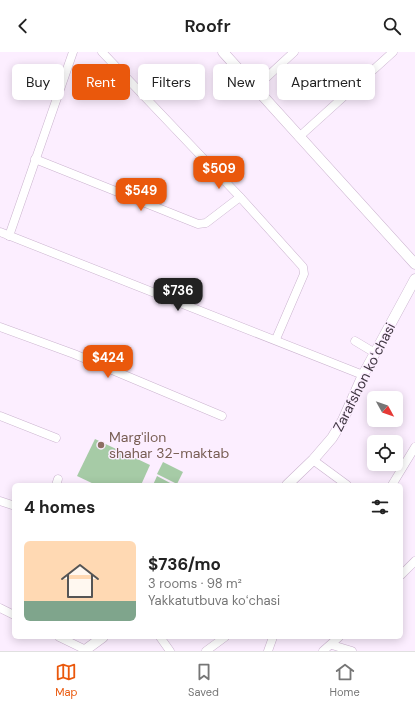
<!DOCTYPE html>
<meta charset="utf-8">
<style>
body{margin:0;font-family:"DM Sans",sans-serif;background:#f2f2f2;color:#222;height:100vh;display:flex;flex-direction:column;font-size:15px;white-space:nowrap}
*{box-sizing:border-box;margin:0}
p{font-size:13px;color:#767676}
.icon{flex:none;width:22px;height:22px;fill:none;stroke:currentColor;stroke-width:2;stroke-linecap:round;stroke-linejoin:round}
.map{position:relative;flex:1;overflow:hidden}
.drawer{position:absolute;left:12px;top:431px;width:391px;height:156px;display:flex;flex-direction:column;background:#fff;border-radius:6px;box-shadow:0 2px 10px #0003}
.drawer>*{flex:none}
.guide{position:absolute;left:12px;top:12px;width:391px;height:36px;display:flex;gap:8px}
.needle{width:26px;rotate:130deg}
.buttons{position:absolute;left:367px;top:339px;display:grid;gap:8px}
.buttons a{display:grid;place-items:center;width:36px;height:36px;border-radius:6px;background:#fff;box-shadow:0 2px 10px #0003;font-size:20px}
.price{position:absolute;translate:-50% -34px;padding:0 9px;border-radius:8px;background:#ea580c;color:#fff;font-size:13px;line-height:26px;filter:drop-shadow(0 1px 2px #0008)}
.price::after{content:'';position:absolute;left:50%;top:24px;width:12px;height:9px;margin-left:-6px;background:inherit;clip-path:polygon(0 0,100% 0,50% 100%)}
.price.current{background:#222;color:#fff}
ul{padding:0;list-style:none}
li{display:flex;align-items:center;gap:12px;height:100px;padding:0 12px}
li span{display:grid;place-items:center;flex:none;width:112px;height:80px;border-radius:6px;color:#555}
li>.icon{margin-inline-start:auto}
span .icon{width:48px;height:48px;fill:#fffc;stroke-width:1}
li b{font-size:17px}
h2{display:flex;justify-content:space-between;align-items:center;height:48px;padding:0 12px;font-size:17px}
.tag{padding:0 14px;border-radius:6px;background:#fff;box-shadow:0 2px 10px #0003;font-size:14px;line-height:36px}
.tag.current{background:#ea580c;color:#fff}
header{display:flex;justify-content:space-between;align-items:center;height:52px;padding:0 12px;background:#fff;font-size:18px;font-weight:600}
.menu{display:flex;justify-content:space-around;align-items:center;height:56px;border-top:1px solid #e0e0e0;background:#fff;font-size:11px;color:#767676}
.menu a{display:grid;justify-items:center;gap:2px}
.menu .current{color:#ea580c}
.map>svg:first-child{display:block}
.green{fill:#a6cba6}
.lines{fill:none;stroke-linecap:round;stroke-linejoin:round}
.minor-casing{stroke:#cbb4cf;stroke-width:9}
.major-casing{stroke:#cbb4cf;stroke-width:11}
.minor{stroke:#fff;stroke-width:8}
.major{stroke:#fff;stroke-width:10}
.education-dot{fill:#8d6e63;stroke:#fceeff;stroke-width:1.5}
.labels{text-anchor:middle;stroke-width:3;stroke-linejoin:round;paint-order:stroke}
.street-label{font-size:14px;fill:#403742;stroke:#fceeff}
.education-label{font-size:14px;fill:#785e54;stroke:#fceeff;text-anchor:start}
</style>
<header><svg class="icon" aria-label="back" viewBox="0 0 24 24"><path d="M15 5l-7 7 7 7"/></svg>Roofr<svg class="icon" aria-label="search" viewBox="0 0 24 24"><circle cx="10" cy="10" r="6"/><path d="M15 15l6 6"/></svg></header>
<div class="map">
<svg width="415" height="599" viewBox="0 0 415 599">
<rect width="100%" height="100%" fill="#fceeff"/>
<g class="green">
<polygon points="95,387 150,413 141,433 96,433 77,424"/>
<polygon points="163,410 183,420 177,432 157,422"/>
<polygon points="157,424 174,433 153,433"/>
</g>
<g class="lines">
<defs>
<g id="minor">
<polyline points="102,0 240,145 303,215 304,222 276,287"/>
<polyline points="255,36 294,0"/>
<polyline points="299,85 393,0"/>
<polyline points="35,107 198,172 206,171 240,145"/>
<polyline points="0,180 363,323"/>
<polyline points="9,184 73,0"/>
<polyline points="0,275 74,302 222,364"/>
<polyline points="355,289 375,301"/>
<polyline points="0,364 56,386"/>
<polyline points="313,408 347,433"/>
<polyline points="56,433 58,427"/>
<polyline points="392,433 415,395"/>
<polyline points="0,449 12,453"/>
<polyline points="401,523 415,509"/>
<polyline points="0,556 14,563"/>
<polyline points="59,585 86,598"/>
<polyline points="160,585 170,599"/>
<polyline points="332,593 352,599"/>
<polyline points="206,599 225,585"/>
<polyline points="268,599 273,585"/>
<polyline points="323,599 339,585"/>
</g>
<g id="major">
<polyline points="223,0 415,212"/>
<polyline points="287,433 313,408 332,386 343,368 363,323 415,227"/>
<polyline points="84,599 103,585"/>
</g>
</defs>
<use href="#minor" class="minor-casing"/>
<use href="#major" class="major-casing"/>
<use href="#minor" class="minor"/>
<use href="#major" class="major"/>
</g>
<circle class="education-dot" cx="101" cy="393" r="4"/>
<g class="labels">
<g class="street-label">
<text transform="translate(364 325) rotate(-63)" y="5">Zarafshon koʻchasi</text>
</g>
<g class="education-label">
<text x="109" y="390">Marg'ilon<tspan x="109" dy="16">shahar 32-maktab</tspan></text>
</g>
</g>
</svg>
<div class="buttons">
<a><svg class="needle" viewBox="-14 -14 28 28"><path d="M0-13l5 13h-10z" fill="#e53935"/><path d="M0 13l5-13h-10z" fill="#767676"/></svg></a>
<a><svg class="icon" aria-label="locate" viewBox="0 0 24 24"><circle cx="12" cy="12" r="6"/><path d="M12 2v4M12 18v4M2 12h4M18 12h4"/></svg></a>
</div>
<b class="price" style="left:219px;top:138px">$509</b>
<b class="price" style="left:141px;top:160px">$549</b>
<b class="price current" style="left:178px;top:260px">$736</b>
<b class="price" style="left:108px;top:327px">$424</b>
<div class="guide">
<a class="tag">Buy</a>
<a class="tag current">Rent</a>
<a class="tag">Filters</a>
<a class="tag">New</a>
<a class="tag">Apartment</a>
</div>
<section class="drawer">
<h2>4 homes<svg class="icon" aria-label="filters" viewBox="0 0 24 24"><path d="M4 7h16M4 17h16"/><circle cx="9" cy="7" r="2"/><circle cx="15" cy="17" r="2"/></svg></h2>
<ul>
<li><span style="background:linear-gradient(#ffd9b3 75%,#7fa58c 0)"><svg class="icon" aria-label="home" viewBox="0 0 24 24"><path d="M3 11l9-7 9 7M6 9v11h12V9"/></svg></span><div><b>$736/mo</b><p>3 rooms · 98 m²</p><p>Yakkatutbuva koʻchasi</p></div></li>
</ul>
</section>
</div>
<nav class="menu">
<a class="current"><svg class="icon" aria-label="map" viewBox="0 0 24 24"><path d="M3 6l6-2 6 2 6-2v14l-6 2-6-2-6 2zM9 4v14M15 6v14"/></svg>Map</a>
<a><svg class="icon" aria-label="saved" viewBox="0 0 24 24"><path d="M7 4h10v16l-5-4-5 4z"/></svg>Saved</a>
<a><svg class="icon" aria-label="home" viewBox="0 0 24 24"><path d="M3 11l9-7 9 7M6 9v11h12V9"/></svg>Home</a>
</nav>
